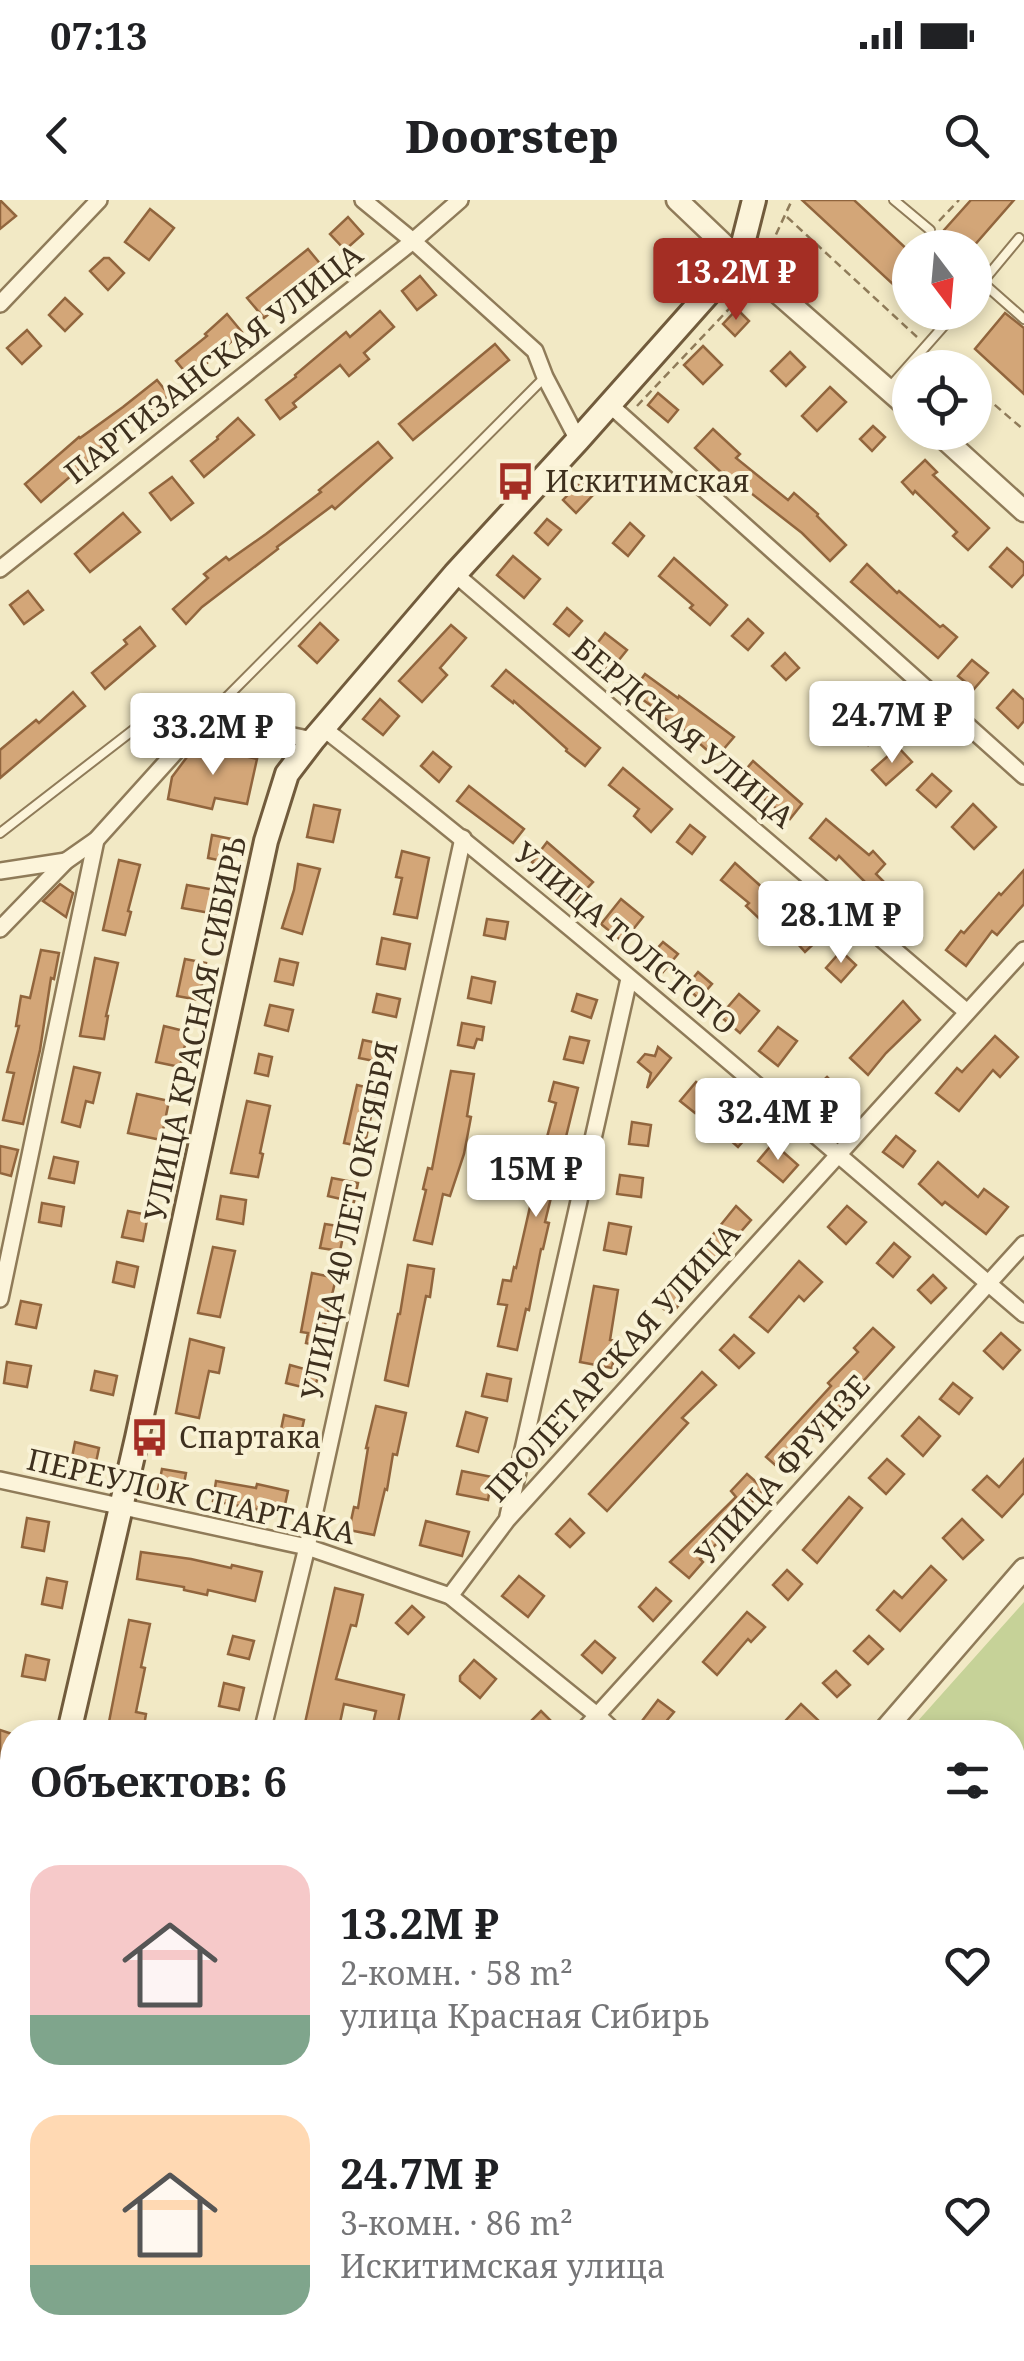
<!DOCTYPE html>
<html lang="ru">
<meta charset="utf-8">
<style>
body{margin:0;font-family:"Noto Serif",serif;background:#f6f6f6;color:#202124;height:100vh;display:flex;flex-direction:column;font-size:38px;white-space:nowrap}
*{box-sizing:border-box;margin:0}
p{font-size:32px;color:#757577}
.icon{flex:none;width:55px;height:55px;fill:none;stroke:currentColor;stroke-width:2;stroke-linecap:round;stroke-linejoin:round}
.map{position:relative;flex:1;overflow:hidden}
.side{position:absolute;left:0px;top:1520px;width:1025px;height:642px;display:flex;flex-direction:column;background:#fff;border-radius:40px 40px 0 0;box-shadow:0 5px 15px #0003}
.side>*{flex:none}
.needle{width:65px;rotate:164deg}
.tools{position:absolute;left:892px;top:30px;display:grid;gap:20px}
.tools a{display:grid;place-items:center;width:100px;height:100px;border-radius:50%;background:#fff;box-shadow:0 5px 15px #0003;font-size:50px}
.price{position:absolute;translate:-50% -85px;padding:0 22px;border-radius:10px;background:#fff;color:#222;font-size:32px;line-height:65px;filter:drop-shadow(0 2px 5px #0008)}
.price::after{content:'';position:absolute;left:50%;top:60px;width:30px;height:22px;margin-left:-15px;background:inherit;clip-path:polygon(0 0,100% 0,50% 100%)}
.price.on{background:#a42e24;color:#fff}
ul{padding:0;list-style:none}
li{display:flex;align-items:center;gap:30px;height:250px;padding:0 30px}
li span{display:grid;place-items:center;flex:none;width:280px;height:200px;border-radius:30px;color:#555}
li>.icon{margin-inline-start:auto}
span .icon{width:120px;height:120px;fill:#fffc;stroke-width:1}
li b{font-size:42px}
h2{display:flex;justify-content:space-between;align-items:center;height:120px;padding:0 30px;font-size:42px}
.status{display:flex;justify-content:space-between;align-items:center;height:70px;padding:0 50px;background:#fff;direction:ltr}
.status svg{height:28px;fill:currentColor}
header{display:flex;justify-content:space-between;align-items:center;height:130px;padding:0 30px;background:#fff;font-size:45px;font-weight:800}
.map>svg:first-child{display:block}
.green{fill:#c6d298}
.building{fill:#d3a678;stroke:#91653d;stroke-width:2.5}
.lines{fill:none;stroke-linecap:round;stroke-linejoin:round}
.service-casing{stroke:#8f7b59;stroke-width:12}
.minor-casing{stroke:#8f7b59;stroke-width:20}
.tertiary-casing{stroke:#8f7b59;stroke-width:25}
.secondary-casing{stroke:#715b3c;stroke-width:28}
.path{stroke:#8f7b59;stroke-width:2.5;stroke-dasharray:8 5;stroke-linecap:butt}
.service{stroke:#fcf4da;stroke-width:8}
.minor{stroke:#fcf4da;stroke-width:15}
.tertiary{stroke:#fcf4da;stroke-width:20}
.secondary{stroke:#fcf4da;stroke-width:22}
.labels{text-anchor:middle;stroke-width:8;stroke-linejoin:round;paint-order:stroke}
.street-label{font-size:30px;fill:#3e301e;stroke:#f9f2d6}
.poi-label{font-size:30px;fill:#3e301e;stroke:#f9f2d6;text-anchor:start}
</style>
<div class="status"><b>07:13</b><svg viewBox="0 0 49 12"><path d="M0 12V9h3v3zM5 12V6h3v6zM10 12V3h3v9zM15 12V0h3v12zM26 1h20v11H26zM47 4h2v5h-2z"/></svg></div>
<header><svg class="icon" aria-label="back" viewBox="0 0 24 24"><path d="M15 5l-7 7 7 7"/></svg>Doorstep<svg class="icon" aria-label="search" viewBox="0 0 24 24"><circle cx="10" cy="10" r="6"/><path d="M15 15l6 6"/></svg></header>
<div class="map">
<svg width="1024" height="2161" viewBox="0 0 1024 2161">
<rect width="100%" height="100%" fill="#f2e9c5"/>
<g class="green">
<polygon points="1024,1402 1024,1993 1012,1988 1012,1532 908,1532"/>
<polygon points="1013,2043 1024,2047 1024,2161 511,2161 521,2150 1012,2150"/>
</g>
<g class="building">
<polygon points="0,0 16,16 0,29"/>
<polygon points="802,0 854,0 910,52 910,100"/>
<polygon points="971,0 1014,0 972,48 928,48"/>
<polygon points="150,9 174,28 149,60 125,42"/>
<polygon points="348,17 363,34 345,50 330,34"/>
<polygon points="308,49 322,66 279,100 282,103 264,118 247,98"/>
<polygon points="104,58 109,58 124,73 108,90 90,71"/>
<polygon points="420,76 436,95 417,110 402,91"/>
<polygon points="65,98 82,114 65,131 49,115"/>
<polygon points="737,109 749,121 735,136 723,124"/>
<polygon points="380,111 394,127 364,153 369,159 349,176 340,165 293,203 296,207 280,219 266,200 296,177 295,175 346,132 350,137"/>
<polygon points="1005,113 1024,128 1024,194 975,149"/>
<polygon points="227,114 242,132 190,178 176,161 207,136 205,134"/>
<polygon points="27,130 41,146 22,164 7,148"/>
<polygon points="495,144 509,160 413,240 399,224"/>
<polygon points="703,146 722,165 703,184 684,165"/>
<polygon points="790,152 805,167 786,186 771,171"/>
<polygon points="157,180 169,195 94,253 95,255 41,302 25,284 79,237 80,238 123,207"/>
<polygon points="830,187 846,202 817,231 802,216"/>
<polygon points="658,193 678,210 668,222 648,205"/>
<polygon points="238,218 254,235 204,277 191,261 218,239 217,237"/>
<polygon points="873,226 885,237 872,251 860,239"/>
<polygon points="713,229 740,254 736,258 788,300 794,293 818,314 817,316 846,345 830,361 802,333 724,272 722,273 695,248"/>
<polygon points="378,242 392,258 335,309 332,306 277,347 278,349 202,407 186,424 173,409 208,378 204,374 226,357 229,360 266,334 321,292 319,290"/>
<polygon points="925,260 937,272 933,275 989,328 968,350 953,336 957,332 915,291 913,294 902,282"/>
<polygon points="172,277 193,303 171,320 150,293"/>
<polygon points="581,281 594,294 576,313 563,300"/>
<polygon points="123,313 140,332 90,372 75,354"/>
<polygon points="547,319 561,330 548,345 535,333"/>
<polygon points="630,323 644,336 628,356 613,343"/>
<polygon points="1007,348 1024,363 1024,374 1012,387 990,367"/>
<polygon points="513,356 540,379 524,398 497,375"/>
<polygon points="674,358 727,405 710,425 690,408 693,405 659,376"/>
<polygon points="867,364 897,393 899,391 940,427 943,425 957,437 938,458 851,382"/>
<polygon points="28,391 43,410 24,424 10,405"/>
<polygon points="567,408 582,421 569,436 554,424"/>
<polygon points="748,419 763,433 748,450 732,436"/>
<polygon points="320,423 338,440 317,463 299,446"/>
<polygon points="451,425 466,438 440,468 447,475 422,502 399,481"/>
<polygon points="140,427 155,446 105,489 92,473 127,444 124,440"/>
<polygon points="605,433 627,450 610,471 589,454"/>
<polygon points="785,453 799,468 786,480 772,466"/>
<polygon points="972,460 988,473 974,489 958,476"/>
<polygon points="506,470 600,548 585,566 566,551 567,549 514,501 513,503 492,486"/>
<polygon points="645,474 678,498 679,496 734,537 716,558 683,529 681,531 663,517 664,515 632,492"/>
<polygon points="829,486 844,500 828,516 813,502"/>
<polygon points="1013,490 1024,500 1024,521 1018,528 997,508"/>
<polygon points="73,492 85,506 0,578 0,550 36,520 39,523"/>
<polygon points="380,499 399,516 383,535 363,519"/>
<polygon points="865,516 881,530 868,545 851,531"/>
<polygon points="196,545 257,559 247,604 215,598 212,609 168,599 172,577"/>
<polygon points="898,547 912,562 886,585 872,570"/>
<polygon points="433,552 451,567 439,582 421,566"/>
<polygon points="753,561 802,604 790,619 738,579"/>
<polygon points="623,568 672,609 651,632 634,616 639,609 609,585"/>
<polygon points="932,574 951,591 936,607 917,590"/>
<polygon points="469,586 524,629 513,643 457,601"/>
<polygon points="973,604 996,627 974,649 952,627"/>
<polygon points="314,605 340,610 333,642 307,637"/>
<polygon points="826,619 869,655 873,651 885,664 876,674 884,682 874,691 839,656 836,660 810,638"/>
<polygon points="690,625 705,637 692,654 677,642"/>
<polygon points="212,635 232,639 228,662 208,658"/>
<polygon points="547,642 593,682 576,700 532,662"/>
<polygon points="402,651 429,658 417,718 394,714 402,678 396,677"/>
<polygon points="119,660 140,665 128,711 131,712 125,735 103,730"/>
<polygon points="735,663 783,706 766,725 746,706 749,703 721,680"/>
<polygon points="298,664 320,669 302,734 282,728 294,690"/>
<polygon points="1024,670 1024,704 997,735 992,731 966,766 946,750 961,731 964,733 999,693 1001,695"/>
<polygon points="60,684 73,693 66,717 43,701"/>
<polygon points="187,685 221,691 216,714 182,708"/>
<polygon points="901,686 914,696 899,714 886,703"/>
<polygon points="621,699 643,717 623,742 601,724"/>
<polygon points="487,719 508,722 505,739 484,735"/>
<polygon points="807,720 822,736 805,752 790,735"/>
<polygon points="382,738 410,744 405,769 377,764"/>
<polygon points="663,742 678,754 663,772 648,759"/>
<polygon points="41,750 59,753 54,779 51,778 40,850 23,924 3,920 14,873 7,872 19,826 16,826 21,796 30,798"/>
<polygon points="841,751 856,765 841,782 826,768"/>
<polygon points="95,758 118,763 106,816 108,816 104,839 80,836"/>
<polygon points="185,759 206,763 199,800 177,796"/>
<polygon points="280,759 298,763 293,785 275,781"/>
<polygon points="698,772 712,784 699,799 686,787"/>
<polygon points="472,777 495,782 491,803 468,798"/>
<polygon points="377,794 400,799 396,817 373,812"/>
<polygon points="577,794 597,800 591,818 572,811"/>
<polygon points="739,794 759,811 740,833 720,816"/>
<polygon points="903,801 920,820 886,853 868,875 850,858"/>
<polygon points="270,805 293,810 288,831 265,825"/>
<polygon points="462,823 484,827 482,840 477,839 474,848 458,845"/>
<polygon points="164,826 188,832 180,867 156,862"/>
<polygon points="778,827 797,841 778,866 759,851"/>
<polygon points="995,836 1018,857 1000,877 993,870 959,911 936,893 957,868 962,872"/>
<polygon points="570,837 589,841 583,863 564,859"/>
<polygon points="363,840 387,845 384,863 359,858"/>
<polygon points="658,847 671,858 647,888 651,873 638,862 645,854 655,856"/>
<polygon points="259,854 272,857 268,876 255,873"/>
<polygon points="74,867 100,873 93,903 86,901 80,927 62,922"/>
<polygon points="451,871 474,874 467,916 471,917 464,954 450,996 443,994 432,1044 414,1040 426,990 423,989 428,968 432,969"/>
<polygon points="827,877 847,897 834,911 813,890"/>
<polygon points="554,882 578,888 545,1022 549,1023 543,1049 541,1049 529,1110 526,1109 517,1150 498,1146 507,1105 498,1104 503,1080 511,1081 514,1067 516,1068 532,998 526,996 532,970 538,971 556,903 549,901"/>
<polygon points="696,882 710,894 695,913 680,901"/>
<polygon points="357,885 377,890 364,947 344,943"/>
<polygon points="137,894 169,901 161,940 128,933"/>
<polygon points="247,901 270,906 260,953 263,954 258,977 231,973"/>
<polygon points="736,912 754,929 738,947 720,931"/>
<polygon points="632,922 651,925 648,946 629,944"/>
<polygon points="896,936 915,951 903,967 883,952"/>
<polygon points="773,943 798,965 783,982 758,961"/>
<polygon points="0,946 18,950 11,976 0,973"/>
<polygon points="54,957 78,962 74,983 49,978"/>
<polygon points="938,962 978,997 984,989 1008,1007 986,1034 945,1002 942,1005 919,984"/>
<polygon points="620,975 643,978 641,997 617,994"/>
<polygon points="332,978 358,983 354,1002 328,996"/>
<polygon points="221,996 246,1000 243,1024 217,1019"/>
<polygon points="42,1003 64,1007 61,1026 39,1022"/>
<polygon points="736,1006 751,1020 708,1069 694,1058"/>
<polygon points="847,1006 866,1022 846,1044 828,1027"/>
<polygon points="128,1011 148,1015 143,1041 122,1037"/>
<polygon points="609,1023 631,1027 626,1054 604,1050"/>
<polygon points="325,1024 345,1027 340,1051 320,1048"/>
<polygon points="894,1043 910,1057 893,1077 877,1063"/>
<polygon points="213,1047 235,1051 220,1117 198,1113"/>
<polygon points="799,1061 822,1082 804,1101 799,1096 768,1132 750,1117"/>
<polygon points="117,1062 138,1067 134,1087 113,1082"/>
<polygon points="408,1065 434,1069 430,1097 426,1096 408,1186 385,1180 398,1114 400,1114"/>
<polygon points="312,1073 336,1078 320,1146 306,1143 308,1133 301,1132"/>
<polygon points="933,1075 946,1088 931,1103 918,1090"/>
<polygon points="667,1083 685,1097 671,1115 653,1100"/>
<polygon points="594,1086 618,1090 610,1140 617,1141 612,1168 580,1162"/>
<polygon points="21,1101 41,1105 36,1128 16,1124"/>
<polygon points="873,1128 894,1147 782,1271 766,1257 831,1186 828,1183 858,1152 854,1148"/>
<polygon points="1001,1133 1020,1150 1003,1169 984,1151"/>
<polygon points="734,1135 754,1153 739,1168 720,1150"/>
<polygon points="190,1139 224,1148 219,1173 209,1171 199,1218 176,1213"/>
<polygon points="7,1162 31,1166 27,1187 4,1183"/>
<polygon points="290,1165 319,1173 314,1190 286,1183"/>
<polygon points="95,1171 117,1176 113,1195 91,1190"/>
<polygon points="702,1172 716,1185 682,1218 688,1223 607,1311 589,1294"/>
<polygon points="487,1174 511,1179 507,1201 482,1196"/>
<polygon points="953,1183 972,1198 959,1214 940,1199"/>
<polygon points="376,1206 406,1213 397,1255 393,1254 387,1290 385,1289 374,1335 349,1330 354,1307 358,1308 368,1248 366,1248"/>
<polygon points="466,1212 487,1218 478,1252 457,1246"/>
<polygon points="284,1215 304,1220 299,1243 279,1239"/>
<polygon points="919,1217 940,1236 923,1256 902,1236"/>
<polygon points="75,1242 99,1248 94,1272 70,1267"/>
<polygon points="887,1259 904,1274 886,1294 869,1278"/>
<polygon points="1024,1259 1024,1293 1002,1317 973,1290 987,1276 999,1287"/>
<polygon points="162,1269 186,1273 182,1294 158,1289"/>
<polygon points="462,1271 492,1277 488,1300 457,1294"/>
<polygon points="747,1274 764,1289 733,1323 736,1326 700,1359 703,1362 689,1378 670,1362 736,1297 731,1291"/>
<polygon points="216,1281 256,1288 257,1284 288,1291 283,1314 213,1301"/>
<polygon points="849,1297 862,1308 817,1363 803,1350"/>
<polygon points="27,1318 49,1322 44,1351 22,1347"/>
<polygon points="570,1319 584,1333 570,1347 556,1334"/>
<polygon points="962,1319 983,1340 963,1359 943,1338"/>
<polygon points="426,1321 469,1332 462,1356 420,1345"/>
<polygon points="141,1352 191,1359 231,1368 232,1365 262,1372 255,1401 208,1390 207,1395 184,1390 184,1387 137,1379"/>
<polygon points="931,1366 946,1380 900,1431 877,1410 894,1391 902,1398"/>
<polygon points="787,1370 802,1384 788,1400 773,1385"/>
<polygon points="519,1376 544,1396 528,1417 502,1396"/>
<polygon points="47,1378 67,1382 62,1408 42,1404"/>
<polygon points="335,1388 363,1395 356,1426 351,1425 336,1479 404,1495 396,1532 371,1532 376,1511 344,1504 338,1532 303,1532"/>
<polygon points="656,1388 671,1401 653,1421 639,1407"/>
<polygon points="412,1406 424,1417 408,1434 396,1423"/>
<polygon points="747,1412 765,1427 751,1442 748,1439 717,1475 703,1462"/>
<polygon points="129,1420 150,1424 141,1467 145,1468 136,1512 146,1514 143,1532 107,1532"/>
<polygon points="233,1436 254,1441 249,1459 228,1454"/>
<polygon points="869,1436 883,1449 868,1464 854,1451"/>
<polygon points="595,1441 615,1458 602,1473 582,1455"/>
<polygon points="26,1455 49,1460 45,1480 22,1476"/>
<polygon points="474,1460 496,1479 480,1498 460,1481 460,1476"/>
<polygon points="836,1471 850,1485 837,1497 823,1483"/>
<polygon points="224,1483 244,1488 239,1510 219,1506"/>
<polygon points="658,1500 674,1512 657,1532 642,1521"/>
<polygon points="801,1504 819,1521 809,1532 775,1532"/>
<polygon points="541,1511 562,1532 538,1532 529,1523"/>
<polygon points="0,1530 12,1534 12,1583 0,1580"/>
<polygon points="0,1995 12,1997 12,2018 0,2016"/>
</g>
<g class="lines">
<defs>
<g id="service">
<polyline points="894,0 930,30"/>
<polyline points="982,82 1024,119"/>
<polyline points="975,91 1019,38"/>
<polyline points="888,189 956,112"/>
<polyline points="0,633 141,524 206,518 545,177"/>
<polyline points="475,2161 484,2150"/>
</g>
<g id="minor">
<polyline points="363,0 413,41 535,151 545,177 578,240"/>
<polyline points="0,104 99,0"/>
<polyline points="610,205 1024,576"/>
<polyline points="0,369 413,41 460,0"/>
<polyline points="455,374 967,812"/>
<path d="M323,528C563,716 793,916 1024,1114"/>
<polyline points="0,671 66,661"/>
<polyline points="0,729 66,661 96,640 206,518 313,540"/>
<polyline points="0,1099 96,640"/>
<polyline points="0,1280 307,1347 450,1396 598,1516 615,1532"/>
<polyline points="508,1316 629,779"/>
<polyline points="450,1396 507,1320 1024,750"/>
<polyline points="262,1532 307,1347 463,638"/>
<polyline points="582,1532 1024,1044"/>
<polyline points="0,2047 12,2051"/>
<polyline points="212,2150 227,2161"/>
</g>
<g id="tertiary">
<polyline points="677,0 739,59 910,209"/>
<polyline points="937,232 1024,311"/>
<polyline points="883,1532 1024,1369"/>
<polyline points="311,2161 321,2150"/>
</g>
<g id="secondary">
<polyline points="69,1532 137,1238 266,641 287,574 313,540 455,374 578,240 739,59 754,0"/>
<polyline points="0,1830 12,1776"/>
</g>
</defs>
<use href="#service" class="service-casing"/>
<use href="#minor" class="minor-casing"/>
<use href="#tertiary" class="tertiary-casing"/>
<use href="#secondary" class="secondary-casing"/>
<g class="path">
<polyline points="787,17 917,137"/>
<polyline points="939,21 959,0"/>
<polyline points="765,58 792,0"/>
<polyline points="934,152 952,168"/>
<polyline points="975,188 1024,230"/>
<polyline points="637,206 745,92"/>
<polyline points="1012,2009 1024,2017"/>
<polyline points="1012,2036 1024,2039"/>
<polyline points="542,2150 585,2161"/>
<polyline points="363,2161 373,2150"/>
</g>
<use href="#service" class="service"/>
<use href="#minor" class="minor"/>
<use href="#tertiary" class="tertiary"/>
<use href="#secondary" class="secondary"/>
</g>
<defs>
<symbol id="bus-bare" viewBox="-9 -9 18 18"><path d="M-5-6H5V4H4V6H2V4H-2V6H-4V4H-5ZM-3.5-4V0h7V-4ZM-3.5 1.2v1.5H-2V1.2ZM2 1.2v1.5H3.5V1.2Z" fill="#a42e24" stroke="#f9f2d6" stroke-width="2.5" paint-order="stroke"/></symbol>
</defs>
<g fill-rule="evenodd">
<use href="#bus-bare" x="488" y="254" width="55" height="55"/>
<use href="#bus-bare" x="122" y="1210" width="55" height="55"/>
</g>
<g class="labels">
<g class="street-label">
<text transform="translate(214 164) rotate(-38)" y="10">ПАРТИЗАНСКАЯ УЛИЦА</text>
<text transform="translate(683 533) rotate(40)" y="10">БЕРДСКАЯ УЛИЦА</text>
<text transform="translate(625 739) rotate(40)" y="10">УЛИЦА ТОЛСТОГО</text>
<text transform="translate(196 829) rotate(-78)" y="10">УЛИЦА КРАСНАЯ СИБИРЬ</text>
<text transform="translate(350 1021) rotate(-78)" y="10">УЛИЦА 40 ЛЕТ ОКТЯБРЯ</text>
<text transform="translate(613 1163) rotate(-48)" y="10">ПРОЛЕТАРСКАЯ УЛИЦА</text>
<text transform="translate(783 1270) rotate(-48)" y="10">УЛИЦА ФРУНЗЕ</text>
<text transform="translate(191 1297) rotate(13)" y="10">ПЕРЕУЛОК СПАРТАКА</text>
</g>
<g class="poi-label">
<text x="545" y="292">Искитимская</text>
<text x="179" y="1248">Спартака</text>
</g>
</g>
</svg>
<div class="tools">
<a><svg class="needle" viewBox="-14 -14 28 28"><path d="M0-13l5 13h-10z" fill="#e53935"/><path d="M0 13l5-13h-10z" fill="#757577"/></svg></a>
<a><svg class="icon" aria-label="locate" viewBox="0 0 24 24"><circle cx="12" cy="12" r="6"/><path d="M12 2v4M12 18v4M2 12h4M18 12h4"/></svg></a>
</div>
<b class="price on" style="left:736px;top:123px">13.2M ₽</b>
<b class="price" style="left:892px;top:566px">24.7M ₽</b>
<b class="price" style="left:213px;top:578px">33.2M ₽</b>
<b class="price" style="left:841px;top:766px">28.1M ₽</b>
<b class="price" style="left:778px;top:963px">32.4M ₽</b>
<b class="price" style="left:536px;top:1020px">15M ₽</b>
<section class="side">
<h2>Объектов: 6<svg class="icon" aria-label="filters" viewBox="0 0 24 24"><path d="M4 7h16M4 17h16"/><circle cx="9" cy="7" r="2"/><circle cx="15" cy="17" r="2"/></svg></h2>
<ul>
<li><span style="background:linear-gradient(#f6c9c9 75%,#7fa58c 0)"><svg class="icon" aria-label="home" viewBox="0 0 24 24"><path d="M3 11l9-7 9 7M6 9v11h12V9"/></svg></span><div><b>13.2M ₽</b><p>2-комн. · 58 m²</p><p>улица Красная Сибирь</p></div><svg class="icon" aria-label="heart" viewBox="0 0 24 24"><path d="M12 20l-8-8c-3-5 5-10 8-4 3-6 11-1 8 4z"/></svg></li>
<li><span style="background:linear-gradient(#ffd9b3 75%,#7fa58c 0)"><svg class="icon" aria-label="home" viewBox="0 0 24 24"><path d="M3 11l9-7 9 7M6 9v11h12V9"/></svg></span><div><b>24.7M ₽</b><p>3-комн. · 86 m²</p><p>Искитимская улица</p></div><svg class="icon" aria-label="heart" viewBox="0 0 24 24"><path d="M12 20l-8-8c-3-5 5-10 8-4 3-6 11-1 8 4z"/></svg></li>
</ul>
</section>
</div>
